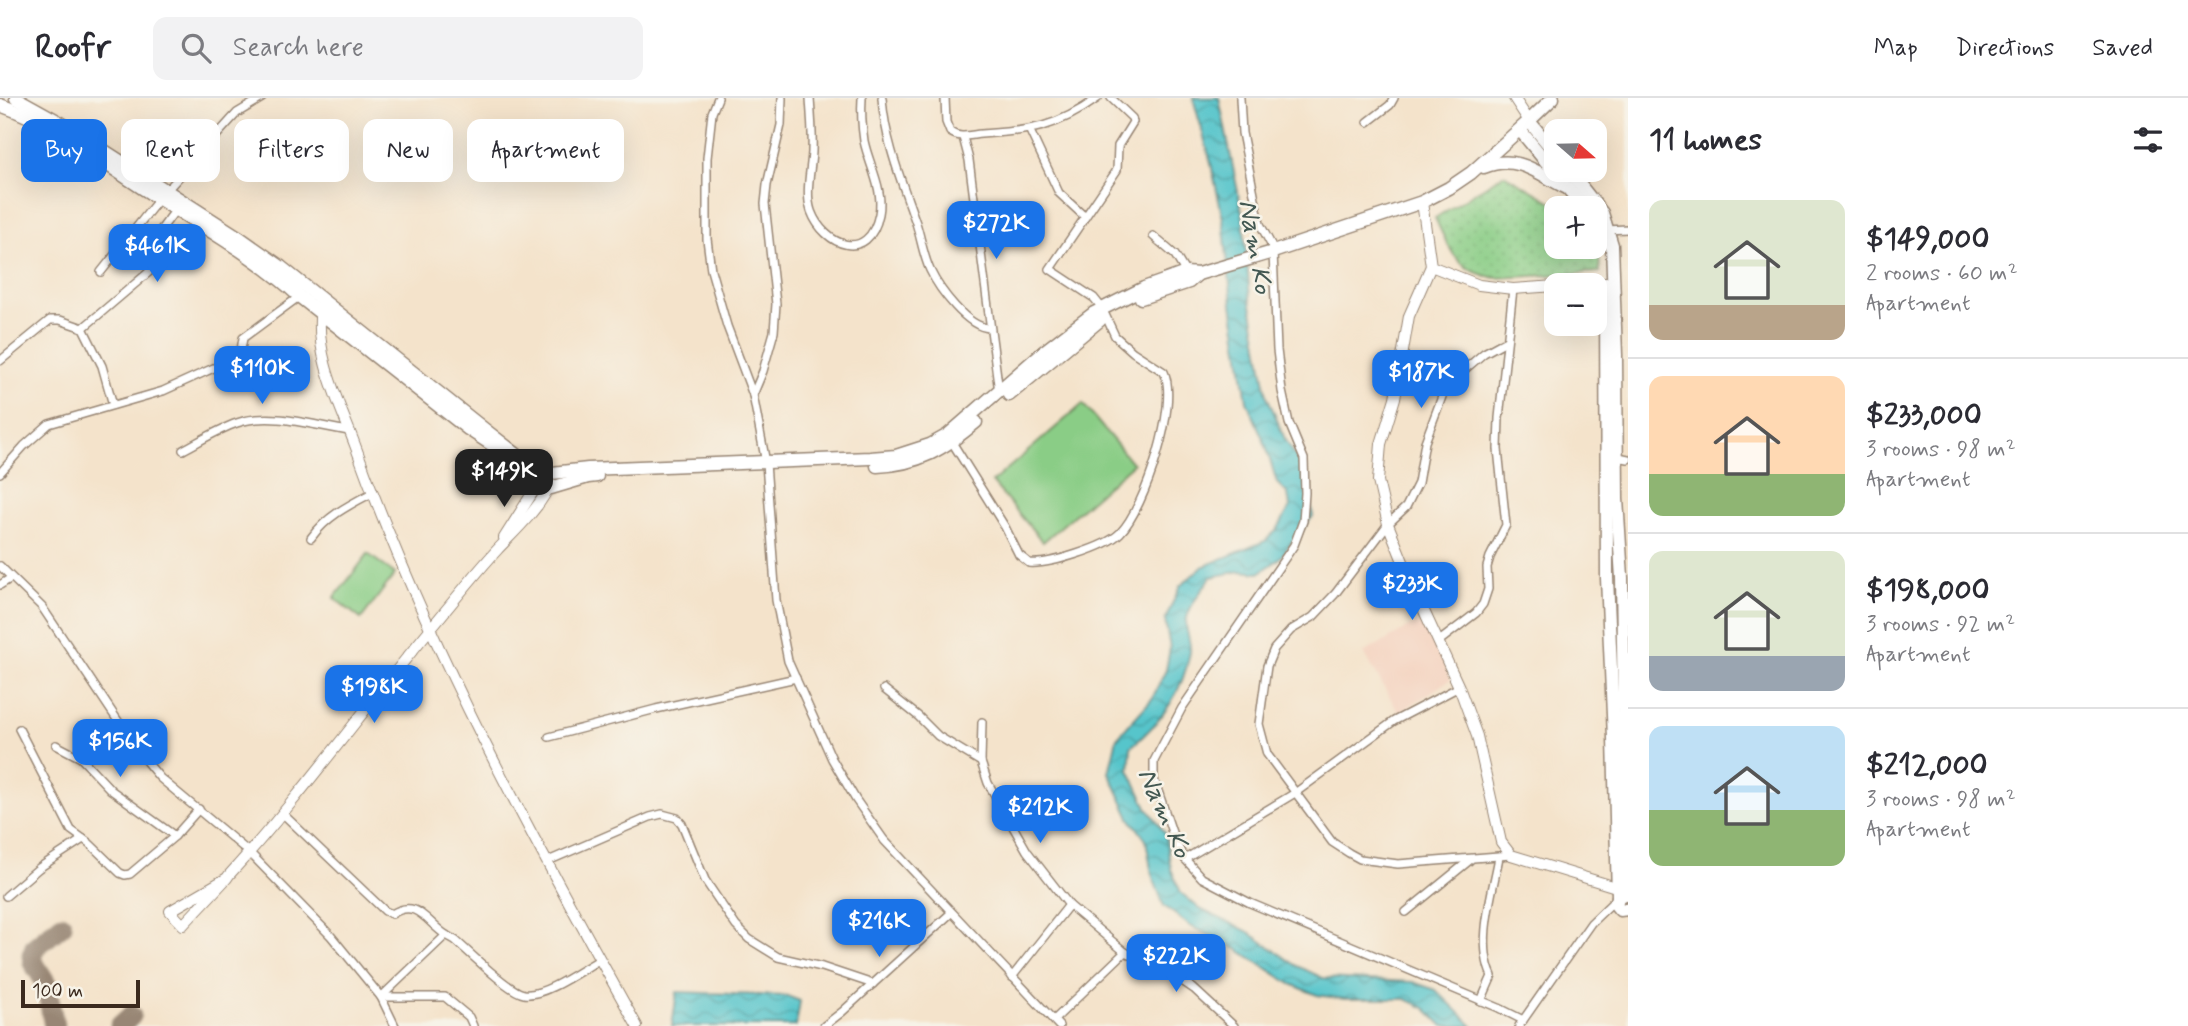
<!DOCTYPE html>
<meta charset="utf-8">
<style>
body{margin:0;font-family:Mynerve,sans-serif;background:#f2f2f3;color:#2b2b33;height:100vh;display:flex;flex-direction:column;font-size:26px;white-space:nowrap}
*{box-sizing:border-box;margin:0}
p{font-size:23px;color:#7c7c81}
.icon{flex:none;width:38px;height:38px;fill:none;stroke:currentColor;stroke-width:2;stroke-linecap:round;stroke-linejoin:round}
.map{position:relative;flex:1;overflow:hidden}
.side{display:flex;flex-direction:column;background:#fff;width:560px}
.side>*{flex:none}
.banner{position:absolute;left:21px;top:21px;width:665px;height:63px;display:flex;gap:14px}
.needle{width:46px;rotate:110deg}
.buttons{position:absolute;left:1544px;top:21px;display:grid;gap:14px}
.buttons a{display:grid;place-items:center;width:63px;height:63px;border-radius:14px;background:#fff;box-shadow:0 7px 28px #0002;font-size:35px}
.scale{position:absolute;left:21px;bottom:18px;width:119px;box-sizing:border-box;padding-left:7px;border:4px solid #3b2a1e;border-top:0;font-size:19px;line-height:24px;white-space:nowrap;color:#3b2a1e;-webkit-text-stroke:5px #f7f3e8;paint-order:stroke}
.price{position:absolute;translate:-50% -60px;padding:0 16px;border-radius:14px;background:#1a73e8;color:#fff;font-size:23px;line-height:46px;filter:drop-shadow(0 2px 4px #0008)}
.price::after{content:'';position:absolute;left:50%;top:42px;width:21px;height:16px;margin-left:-10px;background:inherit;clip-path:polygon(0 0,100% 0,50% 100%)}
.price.selected{background:#222;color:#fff}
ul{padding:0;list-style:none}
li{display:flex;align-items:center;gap:21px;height:175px;padding:0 21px}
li+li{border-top:2px solid #e1e1e2}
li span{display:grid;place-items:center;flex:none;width:196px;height:140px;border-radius:14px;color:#555}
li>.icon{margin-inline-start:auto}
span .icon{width:84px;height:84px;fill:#fffc;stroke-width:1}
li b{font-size:30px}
h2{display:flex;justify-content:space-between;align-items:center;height:84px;padding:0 21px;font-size:30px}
.chip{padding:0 24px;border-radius:14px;background:#fff;box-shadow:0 7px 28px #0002;font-size:24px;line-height:63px}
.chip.selected{background:#1a73e8;color:#fff}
header{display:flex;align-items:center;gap:42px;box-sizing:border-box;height:98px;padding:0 35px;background:#fff;border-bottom:2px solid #e1e1e2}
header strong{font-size:33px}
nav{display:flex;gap:38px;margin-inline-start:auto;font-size:24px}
.search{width:490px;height:63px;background:#f2f2f3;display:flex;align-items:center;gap:18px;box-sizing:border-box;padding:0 24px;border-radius:14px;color:#7c7c81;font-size:26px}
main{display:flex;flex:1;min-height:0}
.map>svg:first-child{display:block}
.built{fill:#f4d3c0}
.green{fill:url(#green-dots);stroke:#627c52;stroke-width:2}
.pitch{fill:#8acd86;stroke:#627c52;stroke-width:2}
.water{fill:url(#water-waves);stroke:#497874;stroke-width:2}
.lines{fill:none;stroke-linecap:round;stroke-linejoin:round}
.taxiway{stroke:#988674;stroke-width:21}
.minor-casing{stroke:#988674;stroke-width:10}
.tertiary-casing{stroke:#988674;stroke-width:12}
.primary-casing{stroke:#988674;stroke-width:15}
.trunk-casing{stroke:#988674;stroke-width:15}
.minor{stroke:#fff;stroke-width:7}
.tertiary{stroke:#fff;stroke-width:10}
.primary{stroke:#fff;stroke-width:12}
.trunk{stroke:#fff;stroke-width:12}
.labels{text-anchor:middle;stroke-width:5;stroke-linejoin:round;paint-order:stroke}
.water-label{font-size:28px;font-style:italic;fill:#435852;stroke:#f7f3e8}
</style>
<header>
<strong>Roofr</strong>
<div class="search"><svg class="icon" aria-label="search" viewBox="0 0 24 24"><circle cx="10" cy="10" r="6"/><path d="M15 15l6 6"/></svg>Search here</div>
<nav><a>Map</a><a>Directions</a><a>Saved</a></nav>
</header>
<main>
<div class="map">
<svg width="1628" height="928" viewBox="0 0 1628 928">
<defs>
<pattern id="green-dots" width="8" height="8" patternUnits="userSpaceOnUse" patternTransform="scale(1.75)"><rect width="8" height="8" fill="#8acd86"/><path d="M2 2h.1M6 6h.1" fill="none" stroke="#78b073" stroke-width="1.8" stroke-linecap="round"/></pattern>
<pattern id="water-waves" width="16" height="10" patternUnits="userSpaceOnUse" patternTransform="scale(1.75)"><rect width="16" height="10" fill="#57c5cb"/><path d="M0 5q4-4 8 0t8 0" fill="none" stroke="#49a0a4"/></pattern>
</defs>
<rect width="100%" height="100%" fill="#f7f3e8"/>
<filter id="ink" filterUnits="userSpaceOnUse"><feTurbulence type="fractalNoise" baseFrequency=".0143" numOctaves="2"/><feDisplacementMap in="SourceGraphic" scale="14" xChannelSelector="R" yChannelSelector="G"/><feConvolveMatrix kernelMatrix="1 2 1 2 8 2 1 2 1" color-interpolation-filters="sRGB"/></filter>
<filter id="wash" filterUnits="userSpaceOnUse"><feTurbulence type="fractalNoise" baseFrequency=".00686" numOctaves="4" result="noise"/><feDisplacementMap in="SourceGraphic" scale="28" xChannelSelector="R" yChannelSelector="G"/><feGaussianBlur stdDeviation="1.57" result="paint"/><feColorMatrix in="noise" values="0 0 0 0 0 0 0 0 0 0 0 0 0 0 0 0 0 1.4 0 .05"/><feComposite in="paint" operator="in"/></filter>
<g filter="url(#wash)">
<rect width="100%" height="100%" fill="#f4e3cb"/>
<polygon class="built" points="1423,521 1451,581 1399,615 1364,555"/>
<path class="green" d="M1504,76L1562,110H1556V149H1594V139L1598,146L1600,174L1496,180C1456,173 1451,154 1435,120Z"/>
<g class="pitch">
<polygon points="1083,306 1133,366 1043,444 992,384"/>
<polygon points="368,456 395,476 361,521 334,500"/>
</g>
<g class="water">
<path d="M1193,0H1219L1243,119L1250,201L1267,298L1284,339L1303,371L1313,418L1278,462L1259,475L1241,473L1211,479C1202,492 1186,511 1186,527C1187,536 1191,545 1190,554C1183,594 1162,623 1131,649L1129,672L1147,709L1165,735L1171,771L1181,795L1200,811L1247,833L1297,868L1323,880L1413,884L1436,892L1473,928H1443L1425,910L1406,901H1345L1317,897L1291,886L1237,851L1190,828L1164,808L1152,777L1146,742L1130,720L1109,675L1117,640L1152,601L1166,572L1170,550L1165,522L1180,488L1202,469L1265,443L1277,432L1290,409L1288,396L1277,385L1266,348L1247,303L1232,206L1223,121L1210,61Z"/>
<polygon points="677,894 787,898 800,903 796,928 672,928"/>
</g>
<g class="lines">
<g class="taxiway">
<polyline points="54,928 46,885 33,864 32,857 35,849 62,827"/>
<polyline points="120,928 131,918"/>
</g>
</g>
</g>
<g filter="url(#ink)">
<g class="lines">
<defs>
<g id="minor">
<polyline points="718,0 712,15 707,60 707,141 711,172 727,228 753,297 766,365 776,502 788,563 832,661 856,702 884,742 1059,928"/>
<path d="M810,0C811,18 813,36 812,54C811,73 805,94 811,113C824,148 869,166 879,116C884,91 869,67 864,43C862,29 861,14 862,0"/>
<path d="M882,0C885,44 902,84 916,125C921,140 923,157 930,172C939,191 967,229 989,230"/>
<path d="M945,0L946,24L950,34C960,41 970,37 981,36C1031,33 1056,30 1098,0"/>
<polyline points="1240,0 1242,35 1260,126 1275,154"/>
<polyline points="1368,24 1390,7 1394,0"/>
<polyline points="1030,33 1059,95 1085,119"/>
<polyline points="963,39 969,62 999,294"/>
<polyline points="1605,132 1628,131"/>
<polyline points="1153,138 1175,157 1186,175"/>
<polyline points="1273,154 1277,252 1282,293 1289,325 1304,361 1305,395 1303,423 1294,447 1182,610 1154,663 1154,681 1176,746 1185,761 1202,780 1250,805 1499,910 1523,922"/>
<polyline points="101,174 159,101 237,15 262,0"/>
<polyline points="83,230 149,174 151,145 177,110"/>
<polyline points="1506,243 1484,255 1463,273 1443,296 1425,344 1418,385 1406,409 1388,426 1335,496 1313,519 1291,532 1274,551 1267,568 1259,626 1267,656 1332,744 1349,755 1360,761 1398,766 1511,757"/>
<polyline points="0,263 50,222 60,222 83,230 102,268 113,307"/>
<polyline points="753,297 763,273 774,234 776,206 765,106 767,87 781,27 782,0"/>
<path d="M950,341L1005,429L1019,457L1029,465C1049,467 1106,449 1120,435C1145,410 1179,306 1164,274L1133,254L1115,238L1102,210L1094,200L1050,171L1117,72L1118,48L1133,24L1132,20L1111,0"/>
<path d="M183,352C200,343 219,331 237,325C272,313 314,328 350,333"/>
<polyline points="1614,358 1628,361"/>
<polyline points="0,375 24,348 49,326 163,293 240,258 243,240 300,198"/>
<path d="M311,440C327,418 349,407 372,395"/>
<polyline points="0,468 42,509 140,656 160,680 250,755 331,838 381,899 395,928"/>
<polyline points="0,487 11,480"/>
<polyline points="1438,544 1476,515 1483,506 1488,491 1487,469 1490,459 1506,427 1498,351 1499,320 1513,191"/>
<polyline points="884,591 918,618 938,638 981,664"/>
<polyline points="982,624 981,664 988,685 1027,753 1069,807 1125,854 1172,876 1194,891 1234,928"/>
<polyline points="19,631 71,732 89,745 120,775 125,777 130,776 175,738 199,711"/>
<polyline points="549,639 656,611 796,580"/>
<polyline points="56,647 81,660 111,692 175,738"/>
<path d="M283,716L385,813L392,816C417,800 426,824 446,837L381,899"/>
<polyline points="1185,761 1295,695 1394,623 1459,589"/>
<polyline points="548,763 650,719 662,716 677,720 682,726 705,782 736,828 749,841 778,859 822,869 873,886"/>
<polyline points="6,798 39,770 83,741"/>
<polyline points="1406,814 1470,762"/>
<path d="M446,837L455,842C468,853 509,894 524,896C544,899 581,872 599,862"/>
<polyline points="1012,879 1069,807"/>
<polyline points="382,899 445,899 469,919 473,928"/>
<path d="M1481,903L1492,878C1476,845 1493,793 1499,759"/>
<polyline points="1054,922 1125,854"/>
<polyline points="824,928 842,914 951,815"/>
<polyline points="1519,928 1591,825 1616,801"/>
</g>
<g id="tertiary">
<polyline points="1514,0 1529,23"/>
<polyline points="1422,104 1431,168 1479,187 1513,191 1556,188"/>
<polyline points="1431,168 1409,218 1395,300 1381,346 1378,383 1388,426 1414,491 1459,589 1477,638 1501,744 1511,757 1616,789"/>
<polyline points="1574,187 1606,185"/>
<path d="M321,210C314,257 339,304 355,347C428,550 532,740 637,928"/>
<polyline points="504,440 538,386"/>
<path d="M227,780L170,813L183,827L227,780L229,777C301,698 363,612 431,530C453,504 474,477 497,452C515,433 535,415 548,391"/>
</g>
<polyline id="primary" points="1529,23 1553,0"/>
<g id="trunk">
<polyline points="16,0 61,25 237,138 281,169 484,331 525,363 544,374"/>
<path d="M0,7C53,25 100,63 147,93C199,127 254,156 300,199L468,331L500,352L514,370L538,383"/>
<polyline points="1520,32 1584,110"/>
<path d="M1484,69C1517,56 1536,74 1565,89"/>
<polyline points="1568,72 1602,115 1612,147 1616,257 1617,401 1622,480 1627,796"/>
<polyline points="1594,123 1602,135 1604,144"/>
<polyline points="1606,194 1607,480 1614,640 1618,799"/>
<polyline points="1141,200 1189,184 1198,176"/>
<polyline points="1009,297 1100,222"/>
<path d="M877,368C919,366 944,351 976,324"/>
<polyline points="552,375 588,371 870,360 896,358 930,347 948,337 1042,255 1094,215 1144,190 1186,175 1198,176 1273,154 1422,104 1449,90 1471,75 1529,23 1556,56"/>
<polyline points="551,390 588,379 597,378"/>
<polyline points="1624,796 1618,799 1616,807 1620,812 1628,811"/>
</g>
</defs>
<use href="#minor" class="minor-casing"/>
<use href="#tertiary" class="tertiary-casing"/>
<use href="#primary" class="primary-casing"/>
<use href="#trunk" class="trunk-casing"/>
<use href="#minor" class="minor"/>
<use href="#tertiary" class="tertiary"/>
<use href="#primary" class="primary"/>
<use href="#trunk" class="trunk"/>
</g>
</g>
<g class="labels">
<g class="water-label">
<text transform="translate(1257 148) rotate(80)" y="10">Nam Ko</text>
<text transform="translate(1166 714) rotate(66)" y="10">Nam Ko</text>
</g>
</g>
</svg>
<div class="buttons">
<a><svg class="needle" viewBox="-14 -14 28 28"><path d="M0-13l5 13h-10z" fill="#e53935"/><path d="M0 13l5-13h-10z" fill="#7c7c81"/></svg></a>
<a>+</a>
<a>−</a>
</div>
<div class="scale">100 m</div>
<b class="price" style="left:996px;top:163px">$272K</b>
<b class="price" style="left:157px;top:186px">$461K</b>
<b class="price" style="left:262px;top:308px">$110K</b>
<b class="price" style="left:1421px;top:312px">$187K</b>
<b class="price selected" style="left:504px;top:411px">$149K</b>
<b class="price" style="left:1412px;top:524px">$233K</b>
<b class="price" style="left:374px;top:627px">$198K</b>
<b class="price" style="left:120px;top:681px">$156K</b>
<b class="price" style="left:1040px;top:747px">$212K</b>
<b class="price" style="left:879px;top:861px">$216K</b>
<b class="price" style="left:1176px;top:896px">$222K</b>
<div class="banner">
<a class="chip selected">Buy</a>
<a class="chip">Rent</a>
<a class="chip">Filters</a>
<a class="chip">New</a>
<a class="chip">Apartment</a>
</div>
</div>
<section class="side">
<h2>11 homes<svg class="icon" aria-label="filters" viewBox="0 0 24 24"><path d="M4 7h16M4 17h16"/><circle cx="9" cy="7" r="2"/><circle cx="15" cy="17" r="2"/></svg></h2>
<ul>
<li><span style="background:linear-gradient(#dfe7d0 75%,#b9a48a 0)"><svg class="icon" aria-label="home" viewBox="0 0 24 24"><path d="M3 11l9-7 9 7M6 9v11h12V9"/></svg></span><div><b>$149,000</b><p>2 rooms · 60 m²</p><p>Apartment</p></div></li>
<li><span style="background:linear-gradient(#ffd9b3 70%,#8fb573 0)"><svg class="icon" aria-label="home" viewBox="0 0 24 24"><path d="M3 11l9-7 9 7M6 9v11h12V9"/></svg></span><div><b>$233,000</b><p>3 rooms · 98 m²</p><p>Apartment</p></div></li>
<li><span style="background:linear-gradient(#dfe7d0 75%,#9aa5b1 0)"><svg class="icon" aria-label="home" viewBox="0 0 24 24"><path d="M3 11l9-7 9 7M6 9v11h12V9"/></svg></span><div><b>$198,000</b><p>3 rooms · 92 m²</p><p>Apartment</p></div></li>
<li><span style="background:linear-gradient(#bfe0f5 60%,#8fb573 0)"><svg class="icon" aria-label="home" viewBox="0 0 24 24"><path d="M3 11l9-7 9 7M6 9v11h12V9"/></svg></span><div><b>$212,000</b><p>3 rooms · 98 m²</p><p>Apartment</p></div></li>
</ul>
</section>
</main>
